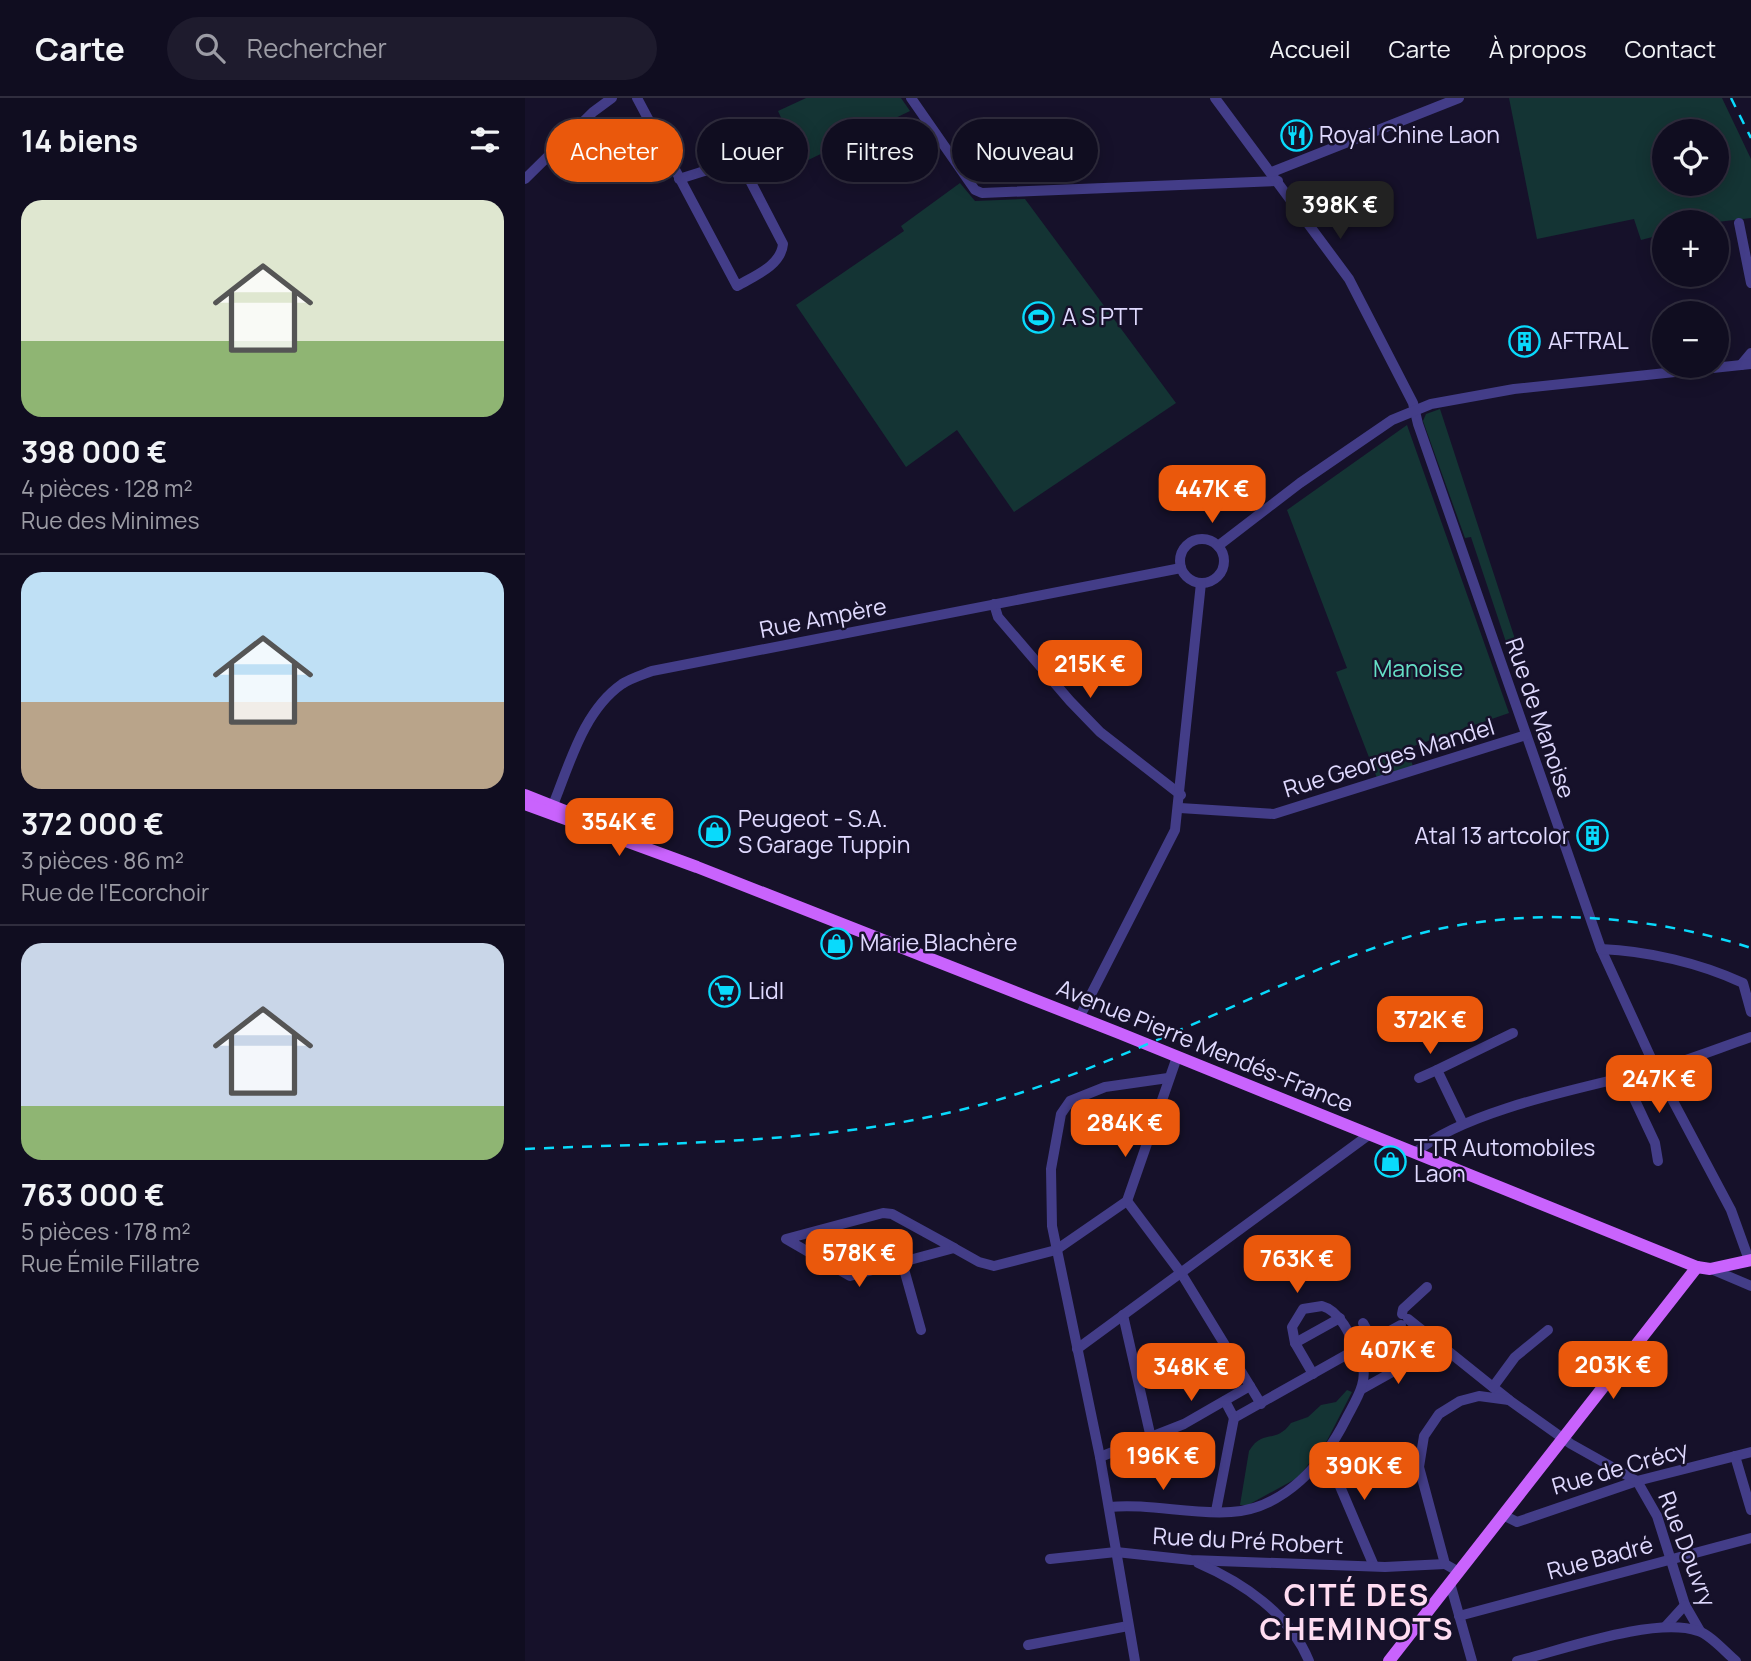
<!DOCTYPE html>
<html lang="fr">
<meta charset="utf-8">
<style>
body{margin:0;font-family:Manrope,sans-serif;background:#1e1b2d;color:#f1f3f6;height:100vh;display:flex;flex-direction:column;font-size:26px;white-space:nowrap}
*{box-sizing:border-box;margin:0}
p{font-size:23px;color:#9c9ca5}
.icon{flex:none;width:38px;height:38px;fill:none;stroke:currentColor;stroke-width:2;stroke-linecap:round;stroke-linejoin:round}
.map{position:relative;flex:1;overflow:hidden}
.panel{display:flex;flex-direction:column;background:#100d20;width:525px}
.panel>*{flex:none}
.guide{position:absolute;left:21px;top:21px;width:665px;height:63px;display:flex;gap:14px}
.fabs{position:absolute;left:1127px;top:21px;display:grid;gap:14px}
.fabs a{display:grid;place-items:center;width:77px;height:77px;border-radius:50%;background:#100d20;box-shadow:0 4px 18px #0003,0 0 0 2px #302d3e;font-size:35px}
.price{position:absolute;translate:-50% -60px;padding:0 16px;border-radius:14px;background:#ea580c;color:#fff;font-size:23px;line-height:46px;filter:drop-shadow(0 2px 4px #0008)}
.price::after{content:'';position:absolute;left:50%;top:42px;width:21px;height:16px;margin-left:-10px;background:inherit;clip-path:polygon(0 0,100% 0,50% 100%)}
.price.active{background:#222;color:#fff}
ul{padding:0;list-style:none}
li{display:grid;align-content:center;gap:14px;height:371px;padding:0 21px}
li+li{border-top:2px solid #302d3e}
li span{display:grid;place-items:center;height:217px;border-radius:21px;color:#555}
li>.icon{margin-inline-start:auto}
span .icon{width:126px;height:126px;fill:#fffc;stroke-width:1}
li b{font-size:30px}
h2{display:flex;justify-content:space-between;align-items:center;height:84px;padding:0 21px;font-size:30px}
.tag{padding:0 24px;border-radius:32px;background:#100d20;box-shadow:0 4px 18px #0003,0 0 0 2px #302d3e;font-size:24px;line-height:63px}
.tag.active{background:#ea580c;color:#fff}
header{display:flex;align-items:center;gap:42px;box-sizing:border-box;height:98px;padding:0 35px;background:#100d20;border-bottom:2px solid #302d3e}
header strong{font-size:33px}
nav{display:flex;gap:38px;margin-inline-start:auto;font-size:24px}
.search{width:490px;height:63px;background:#1e1b2d;display:flex;align-items:center;gap:18px;box-sizing:border-box;padding:0 24px;border-radius:38px;color:#9c9ca5;font-size:26px}
main{display:flex;flex:1;min-height:0}
.map>svg:first-child{display:block}
.green{fill:#143434;fill-rule:evenodd}
.lines{fill:none;stroke-linecap:round;stroke-linejoin:round}
.minor{stroke:#433d88;stroke-width:10}
.major{stroke:#c963fd;stroke-width:12}
.rail{stroke:#09dafc;stroke-width:2.5;stroke-dasharray:10 9;stroke-linecap:butt}
.labels{text-anchor:middle;stroke-width:5;stroke-linejoin:round;paint-order:stroke}
.poi-label{font-size:23px;fill:#e0daff;stroke:#16112a;text-anchor:start}
.street-label{font-size:23px;fill:#e0daff;stroke:#16112a}
.park-label{font-size:23px;fill:#65dfc6;stroke:#16112a}
.district-label{font-size:30px;font-weight:bold;letter-spacing:2px;fill:#ffdcf1;stroke:#16112a}
</style>
<header>
<strong>Carte</strong>
<div class="search"><svg class="icon" aria-label="search" viewBox="0 0 24 24"><circle cx="10" cy="10" r="6"/><path d="M15 15l6 6"/></svg>Rechercher</div>
<nav><a>Accueil</a><a>Carte</a><a>À propos</a><a>Contact</a></nav>
</header>
<main>
<section class="panel">
<h2>14 biens<svg class="icon" aria-label="filters" viewBox="0 0 24 24"><path d="M4 7h16M4 17h16"/><circle cx="9" cy="7" r="2"/><circle cx="15" cy="17" r="2"/></svg></h2>
<ul>
<li><span style="background:linear-gradient(#dfe7d0 65%,#8fb573 0)"><svg class="icon" aria-label="home" viewBox="0 0 24 24"><path d="M3 11l9-7 9 7M6 9v11h12V9"/></svg></span><div><b>398 000 €</b><p>4 pièces · 128 m²</p><p>Rue des Minimes</p></div></li>
<li><span style="background:linear-gradient(#bfe0f5 60%,#b9a48a 0)"><svg class="icon" aria-label="home" viewBox="0 0 24 24"><path d="M3 11l9-7 9 7M6 9v11h12V9"/></svg></span><div><b>372 000 €</b><p>3 pièces · 86 m²</p><p>Rue de l'Ecorchoir</p></div></li>
<li><span style="background:linear-gradient(#c9d6e8 75%,#8fb573 0)"><svg class="icon" aria-label="home" viewBox="0 0 24 24"><path d="M3 11l9-7 9 7M6 9v11h12V9"/></svg></span><div><b>763 000 €</b><p>5 pièces · 178 m²</p><p>Rue Émile Fillatre</p></div></li>
</ul>
</section>
<div class="map">
<svg width="1226" height="1563" viewBox="0 0 1226 1563">
<rect width="100%" height="100%" fill="#16112a"/>
<g class="green">
<polygon points="281,0 376,0 385,13 277,65 253,13"/>
<path d="M984,0H1197L1226,61V120L1192,124H1139V136L1116,142L1109,121L1012,141ZM1139,33H1192V86H1139Z"/>
<polygon points="435,85 450,103 500,101 651,305 489,414 432,332 381,369 271,207 379,133 376,128"/>
<polygon points="915,311 990,541 981,544 946,439 940,440 898,323 901,316"/>
<polygon points="882,327 984,615 883,650 888,669 852,680 811,574 822,570 762,412"/>
<path d="M822,1292L827,1294L792,1362L788,1360L774,1379L723,1407H715L724,1353C738,1330 750,1347 766,1325L783,1319L796,1307L811,1304Z"/>
</g>
<g class="lines">
<g class="minor">
<path d="M112,0L212,188C229,178 256,168 258,146L219,71L208,64L154,81"/>
<polyline points="386,0 450,92 457,95 753,83"/>
<polyline points="690,0 824,181 888,305 893,326 1076,851 1131,971 1206,1112 1224,1162"/>
<polyline points="747,74 934,0"/>
<polyline points="0,81 68,14 87,0"/>
<polyline points="1214,125 1226,185"/>
<polyline points="1216,267 1226,255"/>
<circle cx="677" cy="463" r="22"/>
<polyline points="693,448 775,385 867,322 906,306 989,291 1226,266"/>
<polyline points="469,506 473,519 545,603 575,634 656,697"/>
<polyline points="655,710 749,716 1001,637"/>
<path d="M26,712C44,669 57,614 97,586C106,580 117,577 127,573L656,470"/>
<path d="M1076,851C1123,853 1175,865 1218,885L1226,914"/>
<polyline points="554,920 650,732 676,485"/>
<polyline points="1099,979 1130,1045 1133,1063"/>
<polyline points="894,980 912,972"/>
<polyline points="938,1026 912,972 988,935"/>
<path d="M891,1054C942,1011 1063,989 1129,972C1162,963 1194,950 1226,939"/>
<polyline points="602,1103 656,1175 725,1288"/>
<polygon points="358,1115 367,1116 429,1150 325,1178 261,1141"/>
<polyline points="429,1150 454,1164 469,1168 531,1152 602,1103 652,959"/>
<polyline points="377,1164 396,1232"/>
<polyline points="1186,1171 1226,1188"/>
<polyline points="877,1216 878,1211 902,1189"/>
<polyline points="598,1217 626,1340"/>
<polyline points="883,1221 984,1302"/>
<polyline points="838,1225 848,1243"/>
<polyline points="770,1245 815,1220"/>
<polyline points="843,1245 876,1227"/>
<polyline points="552,1251 845,1036"/>
<polyline points="968,1289 990,1259 1023,1232"/>
<polyline points="837,1291 896,1258"/>
<polyline points="700,1303 709,1320 837,1248"/>
<polyline points="1210,1358 1226,1412"/>
<polyline points="575,1359 659,1326 725,1288 736,1306"/>
<polyline points="795,1364 811,1379 849,1468"/>
<path d="M584,1409C625,1405 665,1417 706,1414C759,1411 799,1365 821,1321C830,1303 845,1283 836,1262C828,1244 817,1213 797,1208L778,1211L767,1229L770,1245L788,1276"/>
<polyline points="691,1413 709,1320"/>
<polyline points="978,1417 992,1424 1112,1383 1226,1354"/>
<polyline points="525,1461 591,1454 666,1462 860,1469 920,1466"/>
<path d="M673,1465C717,1484 765,1516 784,1563"/>
<polyline points="934,1474 920,1466 894,1369 899,1338 914,1316 935,1303 954,1298 984,1302 1046,1346 1112,1383 1132,1418 1160,1507 1175,1533"/>
<polyline points="925,1485 947,1563"/>
<polyline points="934,1518 1226,1440"/>
<polyline points="1140,1529 1160,1507"/>
<polyline points="503,1547 603,1528"/>
<polyline points="610,1563 575,1359 527,1128 526,1071 536,1016 545,1003 580,989 643,980"/>
<path d="M992,1563C1037,1552 1130,1518 1173,1533C1186,1537 1200,1554 1211,1563"/>
</g>
<g class="major">
<polyline points="0,697 78,728"/>
<polyline points="0,706 172,769 594,935 1172,1169 1185,1171 1226,1162"/>
<polyline points="864,1563 1172,1169"/>
</g>
<g class="rail">
<polyline points="1206,0 1226,40"/>
<path d="M0,1051C153,1044 305,1047 455,1007C557,979 653,932 750,890C801,868 852,846 905,833C1007,809 1127,817 1226,850"/>
</g>
</g>
<defs>
<symbol id="restaurant-ring" viewBox="-11 -11 22 22"><circle r="9.5" fill="#16112a" stroke="#09dafc" stroke-width="1.5"/><path d="M-5-6h1v4h1v-4h1v4h1v-4h1v5L-1.5 .5V6h-2V.5L-5-1ZM5-6V6H3V1.5H1.5Q1.5-4 5-6Z" fill="#09dafc"/></symbol>
<symbol id="stadium-ring" viewBox="-11 -11 22 22"><circle r="9.5" fill="#16112a" stroke="#09dafc" stroke-width="1.5"/><path d="M0-5a6.5 5 0 1 0 0 10a6.5 5 0 1 0 0-10ZM-3.5-1.8h7v3.6h-7Z" fill="#09dafc"/></symbol>
<symbol id="building-ring" viewBox="-11 -11 22 22"><circle r="9.5" fill="#16112a" stroke="#09dafc" stroke-width="1.5"/><path d="M-4-6H4V6H1V3H-1V6H-4ZM-2.5-4.3h1.7v1.8h-1.7ZM.8-4.3h1.7v1.8H.8ZM-2.5-1h1.7V.8h-1.7ZM.8-1h1.7V.8H.8Z" fill="#09dafc"/></symbol>
<symbol id="shop-ring" viewBox="-11 -11 22 22"><circle r="9.5" fill="#16112a" stroke="#09dafc" stroke-width="1.5"/><path d="M-5-2.5h2.3a2.7 3.5 0 0 1 5.4 0H5L5.5 6h-11ZM-1.5-2.5h3a1.5 2.3 0 0 0-3 0Z" fill="#09dafc"/></symbol>
<symbol id="supermarket-ring" viewBox="-11 -11 22 22"><circle r="9.5" fill="#16112a" stroke="#09dafc" stroke-width="1.5"/><path d="M-6-5.5h2.5l.6 2H6L4.5 2H-2.5L-4.4-4H-6ZM-1.5 3.2a1.3 1.3 0 1 0 .1 0ZM3 3.2a1.3 1.3 0 1 0 .1 0Z" fill="#09dafc"/></symbol>
</defs>
<g fill-rule="evenodd">
<use href="#restaurant-ring" x="754" y="20" width="35" height="35"/>
<use href="#stadium-ring" x="496" y="202" width="35" height="35"/>
<use href="#building-ring" x="982" y="226" width="35" height="35"/>
<use href="#shop-ring" x="172" y="716" width="35" height="35"/>
<use href="#building-ring" x="1050" y="720" width="35" height="35"/>
<use href="#shop-ring" x="294" y="828" width="35" height="35"/>
<use href="#supermarket-ring" x="182" y="876" width="35" height="35"/>
<use href="#shop-ring" x="848" y="1046" width="35" height="35"/>
</g>
<g class="labels">
<g class="poi-label">
<text x="794" y="45">Royal Chine Laon</text>
<text x="537" y="227">A S PTT</text>
<text x="1023" y="251">AFTRAL</text>
<text x="213" y="729">Peugeot - S.A.<tspan x="213" dy="26">S Garage Tuppin</tspan></text>
<text x="1045" y="746" text-anchor="end">Atal 13 artcolor</text>
<text x="335" y="853">Marie Blachère</text>
<text x="223" y="901">Lidl</text>
<text x="889" y="1058">TTR Automobiles<tspan x="889" dy="26">Laon</tspan></text>
</g>
<g class="street-label">
<text transform="translate(298 520) rotate(-11)" y="8">Rue Ampère</text>
<text transform="translate(1015 620) rotate(71)" y="8">Rue de Manoise</text>
<text transform="translate(864 660) rotate(-17)" y="8">Rue Georges Mandel</text>
<text transform="translate(680 948) rotate(22)" y="8">Avenue Pierre Mendés-France</text>
<text transform="translate(1095 1370) rotate(-16)" y="8">Rue de Crécy</text>
<text transform="translate(723 1443) rotate(3)" y="8">Rue du Pré Robert</text>
<text transform="translate(1162 1451) rotate(69)" y="8">Rue Douvry</text>
<text transform="translate(1075 1460) rotate(-15)" y="8">Rue Badré</text>
</g>
<g class="park-label">
<text x="893" y="579">Manoise</text>
</g>
<g class="district-label">
<text x="832" y="1508">CITÉ DES<tspan x="832" dy="34">CHEMINOTS</tspan></text>
</g>
</g>
</svg>
<div class="fabs">
<a><svg class="icon" aria-label="locate" viewBox="0 0 24 24"><circle cx="12" cy="12" r="6"/><path d="M12 2v4M12 18v4M2 12h4M18 12h4"/></svg></a>
<a>+</a>
<a>−</a>
</div>
<b class="price active" style="left:815px;top:143px">398K €</b>
<b class="price" style="left:687px;top:427px">447K €</b>
<b class="price" style="left:565px;top:602px">215K €</b>
<b class="price" style="left:94px;top:760px">354K €</b>
<b class="price" style="left:905px;top:958px">372K €</b>
<b class="price" style="left:1134px;top:1017px">247K €</b>
<b class="price" style="left:600px;top:1061px">284K €</b>
<b class="price" style="left:334px;top:1191px">578K €</b>
<b class="price" style="left:772px;top:1197px">763K €</b>
<b class="price" style="left:873px;top:1288px">407K €</b>
<b class="price" style="left:1088px;top:1303px">203K €</b>
<b class="price" style="left:666px;top:1305px">348K €</b>
<b class="price" style="left:638px;top:1394px">196K €</b>
<b class="price" style="left:839px;top:1404px">390K €</b>
<div class="guide">
<a class="tag active">Acheter</a>
<a class="tag">Louer</a>
<a class="tag">Filtres</a>
<a class="tag">Nouveau</a>
</div>
</div>
</main>
